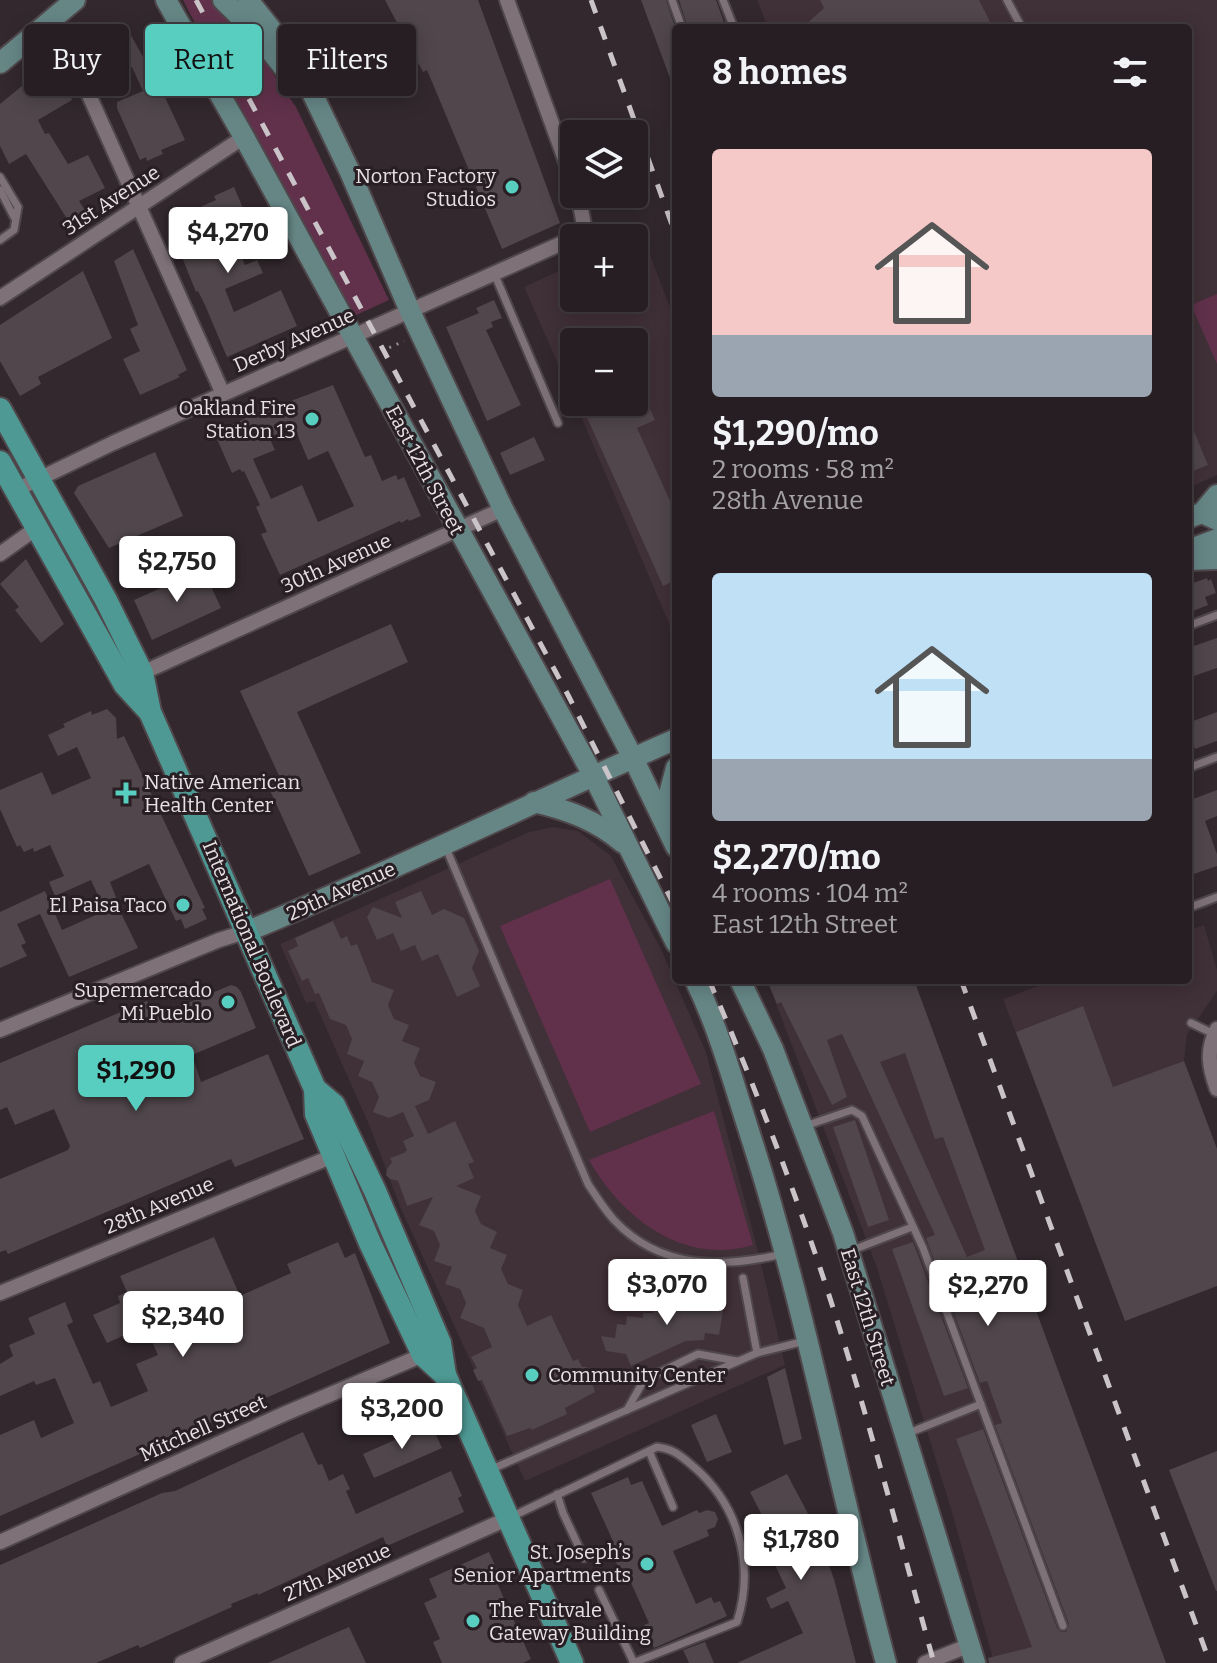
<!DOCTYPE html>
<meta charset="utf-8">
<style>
body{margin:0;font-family:Bitter,serif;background:#2e272a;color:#f1f3f6;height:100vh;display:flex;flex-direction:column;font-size:30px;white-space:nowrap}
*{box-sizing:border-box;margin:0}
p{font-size:26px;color:#a4a2a5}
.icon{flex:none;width:44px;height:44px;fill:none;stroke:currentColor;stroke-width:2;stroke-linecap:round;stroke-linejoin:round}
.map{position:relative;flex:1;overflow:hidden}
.panel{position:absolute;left:672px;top:24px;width:520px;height:960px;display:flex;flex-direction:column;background:#261e22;border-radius:8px;box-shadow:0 4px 20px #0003,0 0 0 2px #423c40}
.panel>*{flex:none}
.guide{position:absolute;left:24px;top:24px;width:528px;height:72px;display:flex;gap:16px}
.buttons{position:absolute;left:560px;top:120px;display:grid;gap:16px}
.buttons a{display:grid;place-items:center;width:88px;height:88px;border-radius:8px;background:#261e22;box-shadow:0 4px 20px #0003,0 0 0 2px #423c40;font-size:40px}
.price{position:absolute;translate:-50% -68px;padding:0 18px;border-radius:8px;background:#fff;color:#222;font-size:26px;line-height:52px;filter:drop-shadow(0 2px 4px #0008)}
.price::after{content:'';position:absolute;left:50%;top:48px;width:24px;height:18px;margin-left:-12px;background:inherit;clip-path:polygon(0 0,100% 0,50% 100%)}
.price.selected{background:#58cec0;color:#111}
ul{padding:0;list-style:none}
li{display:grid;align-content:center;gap:16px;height:424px;padding:0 40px}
li span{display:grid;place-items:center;height:248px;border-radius:8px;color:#555}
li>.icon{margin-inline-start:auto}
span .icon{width:144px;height:144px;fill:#fffc;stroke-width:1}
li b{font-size:34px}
h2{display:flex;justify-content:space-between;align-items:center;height:96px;padding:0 40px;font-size:34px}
.pill{padding:0 28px;border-radius:8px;background:#261e22;box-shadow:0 4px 20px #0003,0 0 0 2px #423c40;font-size:28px;line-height:72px}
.pill.selected{background:#58cec0;color:#111}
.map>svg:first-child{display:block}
.built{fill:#403037}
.green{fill:#61314b}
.building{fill:#50464b;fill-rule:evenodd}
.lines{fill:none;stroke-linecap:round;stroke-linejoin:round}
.service-casing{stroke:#4f474b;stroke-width:11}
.minor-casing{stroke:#4f474b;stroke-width:18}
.secondary-casing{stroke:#4f474b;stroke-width:24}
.primary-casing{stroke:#4f474b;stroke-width:26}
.path{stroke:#928a8e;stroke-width:3;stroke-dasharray:2 6;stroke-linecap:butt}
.service{stroke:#7e7278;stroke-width:7}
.minor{stroke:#7e7278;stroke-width:14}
.secondary{stroke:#668686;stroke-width:20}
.primary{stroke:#4e9994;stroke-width:22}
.rail{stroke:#cac3c7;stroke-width:5;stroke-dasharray:14 14;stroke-linecap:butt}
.poi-dot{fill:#58cec0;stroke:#281e23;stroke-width:3}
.labels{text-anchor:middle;stroke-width:6;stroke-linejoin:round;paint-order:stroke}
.poi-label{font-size:20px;fill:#e7e1e4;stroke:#281e23;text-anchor:end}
.street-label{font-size:20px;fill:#e7e1e4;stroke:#281e23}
</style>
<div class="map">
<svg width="1217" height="1663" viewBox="0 0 1217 1663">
<rect width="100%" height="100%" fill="#32282d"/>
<g class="built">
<polygon points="757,0 1217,0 1217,475 1188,488 1188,28 768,28"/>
<polygon points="642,234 676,323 676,640 575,402 634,402 634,342 574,342 574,400 524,287 574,264 574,298 634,298 633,238"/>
<polygon points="553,827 578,831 611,856 660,947 706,1052 759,1255 785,1365 525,1481 401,1209 370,1127 314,1001 306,1003 280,944 529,832"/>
<polygon points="1204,925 1217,970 1217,991 1187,1035 1184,1061 1217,1149 1217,1286 1125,1321 1003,999 1054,980 1188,980 1188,931"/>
<polygon points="767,980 914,980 1166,1663 994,1663 953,1516 877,1268"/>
</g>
<g class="green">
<polygon points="183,0 213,0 265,62 296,107 389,300 354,316 255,140"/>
<polygon points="1217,294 1217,364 1191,305"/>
<polygon points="610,879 701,1084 590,1132 500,926"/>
<path d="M714,1111L753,1245C683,1266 622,1218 589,1160Z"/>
</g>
<g class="building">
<polygon points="385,0 478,0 560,223 502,249 427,70 423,72"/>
<polygon points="641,0 666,0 676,30 676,94"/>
<polygon points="679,0 716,0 726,28 688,28"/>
<polygon points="820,0 979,0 991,24 982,28 802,28 824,8"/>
<polygon points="129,32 155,78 160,76 166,89 162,91 185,140 161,150 163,154 147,161 146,157 140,160 117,108 117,102 143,91 132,67 119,74 103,46"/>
<polygon points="55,59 72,100 38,120 45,134 49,133 68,164 88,155 105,188 79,201 88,215 71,225 26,154 9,164 0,146 0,104"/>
<polygon points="234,187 249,222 230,231 245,265 257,260 263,273 225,289 234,312 281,290 297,326 227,357 205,305 198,291 196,292 169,225 193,215 191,211 216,200 214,196"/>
<polygon points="133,249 187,370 178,375 180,377 140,395 123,359 140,351 130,329 138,325 114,261"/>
<polygon points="83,271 112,338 38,377 41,384 20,396 0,361 0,325"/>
<polygon points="494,300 502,318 491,322 493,327 486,330 521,405 487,421 446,327 479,313 476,308"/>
<polygon points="634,374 655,420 637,428 676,514 676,580 663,586 580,402 634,402"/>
<path d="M333,385L365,457L371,455L382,481L396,475L398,480L404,477L421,516L409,521L408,519L401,523L400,521L280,575L261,534L267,532L256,507L260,505L244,471L242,472L240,469L232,473L216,437L223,434L221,430L246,418ZM295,429L308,460L328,451L354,506L318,522L302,485L271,499L253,459L275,450L270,439Z"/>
<polygon points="1188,417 1208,465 1188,473"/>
<polygon points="534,437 545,460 510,475 500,453"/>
<polygon points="155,452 183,516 109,548 74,493 78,486"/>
<polygon points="26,559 64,624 41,643 15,610 19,607 0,584"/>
<polygon points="203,569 221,608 152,640 134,600"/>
<polygon points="1207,578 1208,581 1211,579 1216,593 1205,597 1208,605 1188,613 1188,585"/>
<polygon points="391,624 408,662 297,712 361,853 309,876 268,786 281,780 240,691"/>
<polygon points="1217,638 1217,668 1188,678 1188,648"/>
<polygon points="107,709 116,718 117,739 124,736 205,908 202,909 207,919 185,929 181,919 176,921 149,864 110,882 117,900 115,901 138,948 69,977 40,914 17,924 26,943 21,945 27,956 0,968 0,912 45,891 62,930 105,911 91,880 55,896 49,882 64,876 50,845 34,852 33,848 24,852 20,845 17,847 0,809 0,790 42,772 52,795 91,778 77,747 58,756 48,735 65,727 63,724 91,711 92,715"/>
<polygon points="1217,712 1217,741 1195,749 1194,746 1192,747 1188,736 1188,723"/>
<polygon points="1217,790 1217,816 1205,821 1217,854 1217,866 1188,876 1188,801"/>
<polygon points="421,891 432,915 444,909 464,918 479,951 472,968 480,986 457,997 438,954 422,961 415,945 401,951 393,933 377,940 367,917 373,907 402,918 395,902"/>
<polygon points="333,921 341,939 347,936 351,946 357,944 372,982 394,990 388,1005 394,1019 409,1025 402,1041 420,1048 414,1063 420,1076 436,1082 429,1100 415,1106 428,1134 455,1121 474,1162 468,1164 474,1178 456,1186 481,1196 475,1211 481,1224 497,1232 490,1248 507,1255 501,1269 508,1284 523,1290 518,1305 527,1326 551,1315 573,1361 578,1359 582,1367 587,1367 595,1392 565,1408 567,1414 532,1430 530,1428 507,1436 482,1380 478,1381 473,1370 477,1368 471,1357 492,1347 484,1328 460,1318 466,1303 460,1289 445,1284 452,1267 434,1261 440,1245 434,1231 419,1225 433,1197 407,1206 398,1181 390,1179 386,1175 387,1169 392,1162 390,1158 404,1153 407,1150 403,1141 414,1136 403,1112 389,1118 373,1112 379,1097 372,1082 358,1076 364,1061 347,1054 352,1039 346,1025 330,1019 319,993 315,994 308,978 302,981 288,951 298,946 295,938"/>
<path d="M767,980H914L1166,1663H989L988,1658L1032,1647L956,1439L983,1429L1057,1628L1061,1632H1066L1069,1624L995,1425L1002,1423L987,1381L980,1383L926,1238L935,1235L842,1034L827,1040L847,1097L832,1105L781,1002L777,1004ZM905,1053L935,1139L943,1137L985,1250L967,1257L880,1062Z"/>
<polygon points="231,985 237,987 241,992 256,1028 192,1055 201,1082 268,1054 304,1139 235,1167 231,1159 8,1254 6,1250 0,1252 0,1179 68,1150 70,1146 54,1109 15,1125 7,1107 0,1110 0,1063 147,1001 154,1017"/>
<polygon points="1083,1006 1113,1087 1184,1061 1217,1149 1217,1286 1125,1321 1016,1032"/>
<polygon points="855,1120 889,1220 868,1227 833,1127"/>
<polygon points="214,1237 240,1296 291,1273 287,1264 338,1242 345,1258 355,1253 390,1343 0,1516 0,1435 34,1420 41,1438 74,1423 55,1378 36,1385 34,1381 0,1396 0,1364 13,1356 9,1345 35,1334 28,1318 65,1302 73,1322 67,1325 93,1384 100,1381 111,1407 148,1391 136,1364 158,1355 145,1326 107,1343 93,1315 120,1303 118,1296 127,1292 120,1276"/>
<polygon points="913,1242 968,1388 944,1396 892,1249"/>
<polygon points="680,1292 715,1296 714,1303 724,1305 719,1335 705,1333 704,1340 686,1341 631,1366 626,1354 606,1351 601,1336 615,1338 617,1324 626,1325 627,1316 643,1318 643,1313 653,1313 654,1304 671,1306 672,1300 679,1300"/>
<polygon points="785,1368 802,1439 784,1445 767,1377"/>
<polygon points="716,1414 732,1452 707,1462 691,1425"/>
<polygon points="431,1424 442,1448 374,1478 363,1454"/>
<polygon points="303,1432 318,1465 322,1464 329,1481 343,1474 350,1489 346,1491 356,1514 451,1471 462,1496 458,1498 464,1512 387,1546 383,1537 258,1595 258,1593 231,1604 232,1607 140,1648 138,1645 96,1663 0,1663 0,1565 162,1493 175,1491 203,1478"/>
<polygon points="1217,1451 1217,1591 1216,1591 1169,1470"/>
<polygon points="787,1474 814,1525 834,1579 856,1663 737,1663 803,1633 788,1601 771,1609 766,1598 786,1588 762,1538 767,1536 765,1531 769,1529 750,1492"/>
<polygon points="628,1477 631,1485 642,1481 662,1526 697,1510 699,1513 707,1510 715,1512 718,1519 715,1527 707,1530 709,1536 673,1551 696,1604 711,1597 714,1603 720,1601 727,1616 654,1648 644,1625 649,1623 628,1576 623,1578 608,1544 613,1541 591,1493"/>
<polygon points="489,1552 502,1581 497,1583 531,1659 523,1663 442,1663 433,1642 440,1639 424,1603 437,1597 429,1579"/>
<polygon points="349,1627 366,1663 268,1663 328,1636"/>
<polygon points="705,1642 714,1663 689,1663 683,1650"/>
</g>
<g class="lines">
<defs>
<g id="service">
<polyline points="672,0 682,28"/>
<polyline points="723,0 734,28"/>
<polyline points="1007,0 1022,28"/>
<polyline points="0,177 18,207 14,230 0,240"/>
<polyline points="0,190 14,217"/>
<polyline points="494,273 558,423"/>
<polyline points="1188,626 1217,615"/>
<polyline points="1188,768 1217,757"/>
<path d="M446,848L588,1184C596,1196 604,1209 614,1220C661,1270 722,1268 783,1254"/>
<polyline points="1188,908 1217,897"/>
<polyline points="1191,1023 1214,1034"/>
<polyline points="805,1126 852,1110 862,1116 923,1248 1063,1626"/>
<polyline points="850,1251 912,1227"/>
<polyline points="743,1278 757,1353 805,1341"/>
<polyline points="627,1410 644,1380 698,1354 737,1361"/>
<polyline points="906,1434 981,1404"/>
<polyline points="649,1451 673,1507"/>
<polyline points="492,1469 757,1353"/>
<polyline points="557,1494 563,1513 584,1558"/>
<path d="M511,1517L657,1447C674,1449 681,1456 694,1467C739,1506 755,1565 737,1622L633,1663"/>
<polyline points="599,1590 634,1663"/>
</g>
<g id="minor">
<polyline points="507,0 574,184"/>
<polyline points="54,17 223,394"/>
<polyline points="0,298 244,137"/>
<polyline points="16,490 113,443 576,237 584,225 578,194"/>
<polyline points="0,554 38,527"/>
<polyline points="142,673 503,509"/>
<path d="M1217,1029C1206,1050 1209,1067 1217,1089"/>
<polyline points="0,1030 219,940 248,931"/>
<polyline points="0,1293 333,1156"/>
<polyline points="0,1542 284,1414 423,1355"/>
<polyline points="182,1663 509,1518"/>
<polyline points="925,1663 970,1645"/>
</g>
<g id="secondary">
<polyline points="166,0 244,137 593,775 676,943"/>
<polyline points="223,0 256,33 285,69"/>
<polyline points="248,0 287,49 305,78 350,172 410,311 503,509 633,758 676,847"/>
<polyline points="0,63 75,0"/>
<polyline points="1202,513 1217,495"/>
<polyline points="1188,518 1202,513 1217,520"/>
<polyline points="1188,550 1217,539"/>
<polyline points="1188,560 1217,559"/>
<path d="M534,802C568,810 596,820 623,843"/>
<polyline points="674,829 669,794 676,768"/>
<path d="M248,931C393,871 533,802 676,739"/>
<path d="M695,980C718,1027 732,1078 748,1128C805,1303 838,1485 886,1663"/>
<polyline points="740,980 773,1049 843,1233 975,1663"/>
</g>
<g id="primary">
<polyline points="0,409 106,600 142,673 150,712 315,1089 316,1114 370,1243 423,1355 445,1375"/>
<polyline points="0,462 125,685 149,711"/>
<polyline points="315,1089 334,1105 375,1191 440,1343 445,1375 572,1663"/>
</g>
</defs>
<use href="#service" class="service-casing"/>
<use href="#minor" class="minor-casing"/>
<use href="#secondary" class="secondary-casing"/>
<use href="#primary" class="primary-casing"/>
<polyline class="path" points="382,351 404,341"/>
<use href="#service" class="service"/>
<use href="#minor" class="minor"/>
<use href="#secondary" class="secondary"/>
<use href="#primary" class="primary"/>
<g class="rail">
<polyline points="196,0 568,695 676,909"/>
<polyline points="591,0 676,236"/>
<path d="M709,980C748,1070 783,1160 815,1253C861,1388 896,1526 934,1663"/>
<polyline points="961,980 1210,1663"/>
</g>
</g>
<g class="poi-dot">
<circle cx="512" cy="187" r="8"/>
<circle cx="312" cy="419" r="8"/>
<path d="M122 781h8v8h8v8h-8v8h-8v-8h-8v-8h8z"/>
<circle cx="183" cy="905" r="8"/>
<circle cx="228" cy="1002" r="8"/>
<circle cx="532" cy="1375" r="8"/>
<circle cx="647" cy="1564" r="8"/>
<circle cx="473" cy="1621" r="8"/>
</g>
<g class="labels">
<g class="poi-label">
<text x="496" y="183">Norton Factory<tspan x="496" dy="23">Studios</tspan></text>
<text x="296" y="415">Oakland Fire<tspan x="296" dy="23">Station 13</tspan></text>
<text x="144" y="789" text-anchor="start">Native American<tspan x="144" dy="23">Health Center</tspan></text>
<text x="167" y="912">El Paisa Taco</text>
<text x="212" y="997">Supermercado<tspan x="212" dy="23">Mi Pueblo</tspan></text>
<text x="548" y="1382" text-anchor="start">Community Center</text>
<text x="631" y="1559">St. Joseph’s<tspan x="631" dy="23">Senior Apartments</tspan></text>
<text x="489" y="1617" text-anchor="start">The Fuitvale<tspan x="489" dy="23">Gateway Building</tspan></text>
</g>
<g class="street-label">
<text transform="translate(111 200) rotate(-33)" y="7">31st Avenue</text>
<text transform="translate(294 340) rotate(-24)" y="7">Derby Avenue</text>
<text transform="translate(425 470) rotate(62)" y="7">East 12th Street</text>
<text transform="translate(336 563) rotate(-24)" y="7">30th Avenue</text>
<text transform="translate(341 891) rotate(-24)" y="7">29th Avenue</text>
<text transform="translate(252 944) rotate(67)" y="7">International Boulevard</text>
<text transform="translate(159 1205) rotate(-23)" y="7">28th Avenue</text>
<text transform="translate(868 1317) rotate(73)" y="7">East 12th Street</text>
<text transform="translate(203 1428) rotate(-24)" y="7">Mitchell Street</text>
<text transform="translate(337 1572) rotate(-24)" y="7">27th Avenue</text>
</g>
</g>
</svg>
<div class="buttons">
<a><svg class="icon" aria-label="layers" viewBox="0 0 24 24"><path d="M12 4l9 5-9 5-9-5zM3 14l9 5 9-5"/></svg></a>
<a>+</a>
<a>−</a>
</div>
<b class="price" style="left:228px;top:275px">$4,270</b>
<b class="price" style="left:177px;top:604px">$2,750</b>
<b class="price selected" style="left:136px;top:1113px">$1,290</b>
<b class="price" style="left:667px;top:1327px">$3,070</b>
<b class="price" style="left:988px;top:1328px">$2,270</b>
<b class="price" style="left:183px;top:1359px">$2,340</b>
<b class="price" style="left:402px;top:1451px">$3,200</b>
<b class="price" style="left:801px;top:1582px">$1,780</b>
<div class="guide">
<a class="pill">Buy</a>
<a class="pill selected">Rent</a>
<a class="pill">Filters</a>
</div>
<section class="panel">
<h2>8 homes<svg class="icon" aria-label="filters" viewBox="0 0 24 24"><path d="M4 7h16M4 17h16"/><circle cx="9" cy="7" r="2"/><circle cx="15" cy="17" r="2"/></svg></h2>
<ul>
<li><span style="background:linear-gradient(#f6c9c9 75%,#9aa5b1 0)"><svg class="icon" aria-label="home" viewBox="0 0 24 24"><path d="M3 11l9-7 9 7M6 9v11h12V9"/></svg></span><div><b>$1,290/mo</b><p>2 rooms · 58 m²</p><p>28th Avenue</p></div></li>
<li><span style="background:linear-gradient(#bfe0f5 75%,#9aa5b1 0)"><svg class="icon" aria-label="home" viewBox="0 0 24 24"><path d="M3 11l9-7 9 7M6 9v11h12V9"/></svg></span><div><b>$2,270/mo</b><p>4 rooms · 104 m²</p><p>East 12th Street</p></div></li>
</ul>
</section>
</div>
